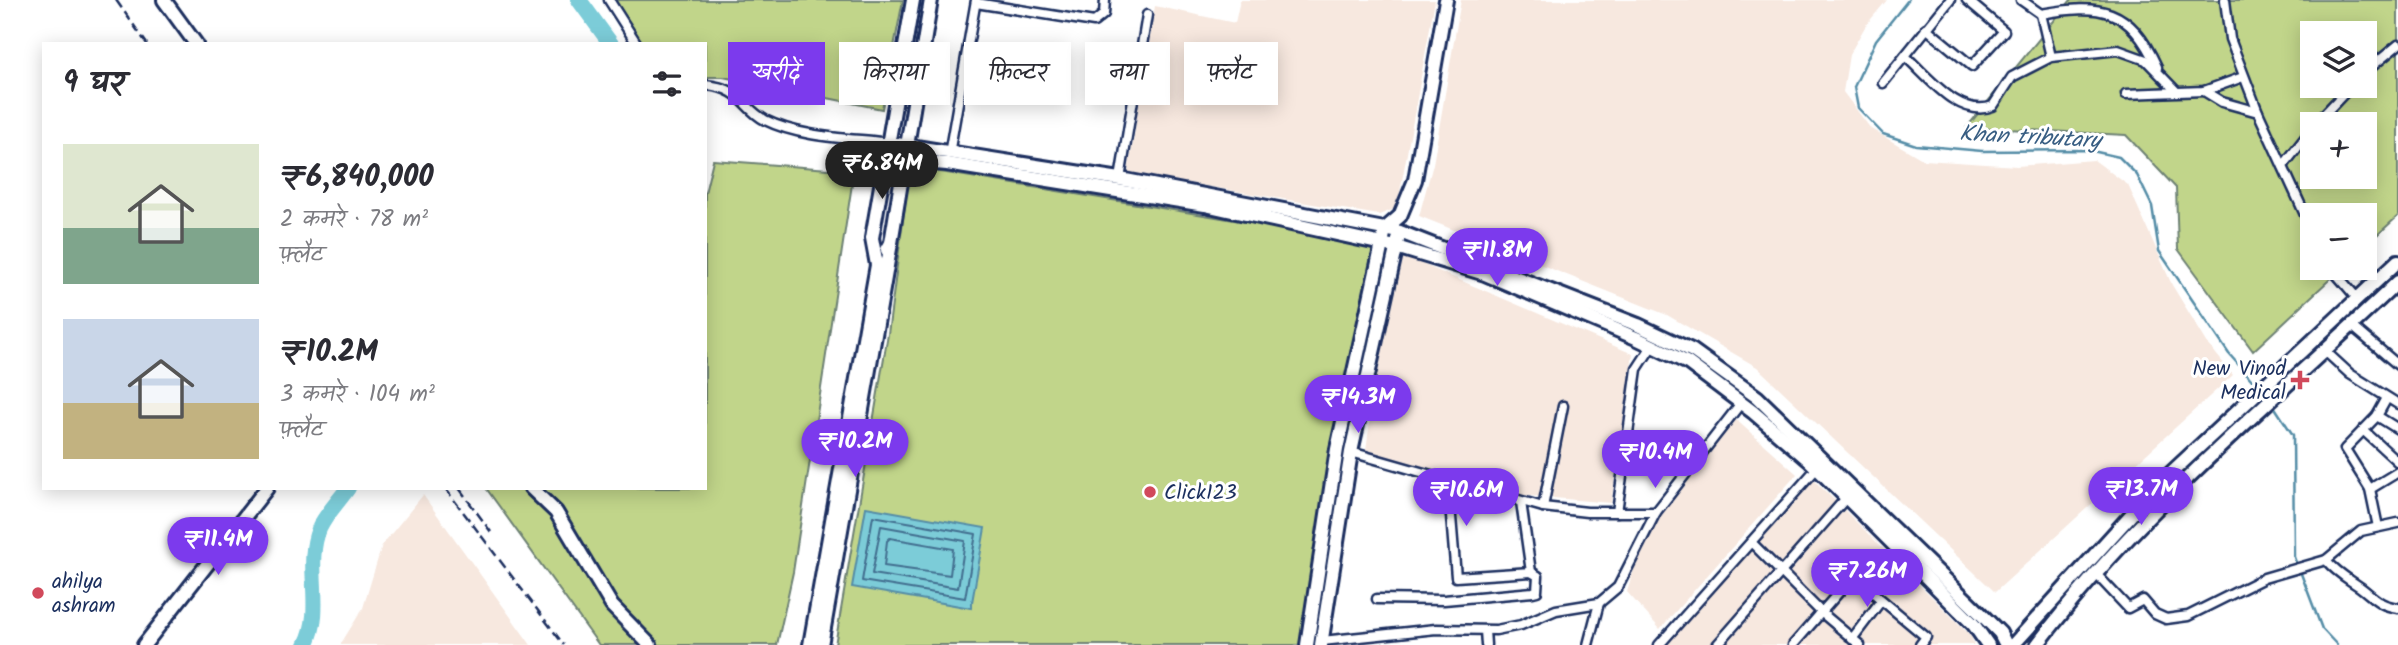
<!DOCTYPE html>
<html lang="hi">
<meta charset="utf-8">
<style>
body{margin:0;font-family:Kalam,"Playpen Sans Deva",sans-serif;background:#f2f2f3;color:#2b2b33;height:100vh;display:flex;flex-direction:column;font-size:26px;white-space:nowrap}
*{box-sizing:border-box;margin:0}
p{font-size:23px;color:#7c7c81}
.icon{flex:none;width:38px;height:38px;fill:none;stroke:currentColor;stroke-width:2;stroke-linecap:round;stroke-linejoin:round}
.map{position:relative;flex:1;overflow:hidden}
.drawer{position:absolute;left:42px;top:42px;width:665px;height:448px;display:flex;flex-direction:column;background:#fff;border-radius:0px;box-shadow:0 4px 18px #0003}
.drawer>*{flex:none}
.top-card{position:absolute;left:728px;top:42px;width:665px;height:63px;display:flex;gap:14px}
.fabs{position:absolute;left:2300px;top:21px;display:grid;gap:14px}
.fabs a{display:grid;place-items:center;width:77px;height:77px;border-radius:0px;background:#fff;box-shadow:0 4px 18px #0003;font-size:35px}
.price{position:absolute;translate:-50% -60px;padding:0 16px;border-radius:24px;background:#7c3aed;color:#fff;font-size:23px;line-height:46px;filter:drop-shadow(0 2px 4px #0008)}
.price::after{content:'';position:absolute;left:50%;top:42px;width:21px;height:16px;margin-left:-10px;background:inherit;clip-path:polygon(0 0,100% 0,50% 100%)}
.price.current{background:#222;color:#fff}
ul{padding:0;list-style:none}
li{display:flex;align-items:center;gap:21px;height:175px;padding:0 21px}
li span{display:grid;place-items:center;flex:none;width:196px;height:140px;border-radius:0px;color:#555}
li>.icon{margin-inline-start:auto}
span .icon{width:84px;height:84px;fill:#fffc;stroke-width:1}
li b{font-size:30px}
h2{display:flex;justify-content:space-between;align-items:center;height:84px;padding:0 21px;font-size:30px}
.chip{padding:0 24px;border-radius:0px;background:#fff;box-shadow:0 4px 18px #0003;font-size:24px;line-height:63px}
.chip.current{background:#7c3aed;color:#fff}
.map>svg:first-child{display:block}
.built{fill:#f7e8df}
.green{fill:#c1d58a;stroke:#6e8274;stroke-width:2;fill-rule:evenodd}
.water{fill:#7cccd8;stroke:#558da7;stroke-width:2}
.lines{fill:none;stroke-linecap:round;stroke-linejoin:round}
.shore{stroke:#426e8f;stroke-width:2}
.stream{stroke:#558da7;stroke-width:2.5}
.river{stroke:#7cccd8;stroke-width:16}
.street-casing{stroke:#1b2f5e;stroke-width:13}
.secondary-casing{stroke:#1b2f5e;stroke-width:18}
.street{stroke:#fff;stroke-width:8}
.secondary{stroke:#fff;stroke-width:12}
.rail{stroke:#1b2f5e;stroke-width:2.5;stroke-dasharray:10 5;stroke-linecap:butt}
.poi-dot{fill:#d1495b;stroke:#fff;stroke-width:2.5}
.labels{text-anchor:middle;stroke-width:6;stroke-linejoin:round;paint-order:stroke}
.poi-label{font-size:21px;fill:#1b2f5e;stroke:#fff;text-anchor:start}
.water-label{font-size:23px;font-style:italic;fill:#385e83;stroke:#fff}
</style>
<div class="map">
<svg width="2398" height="645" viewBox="0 0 2398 645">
<rect width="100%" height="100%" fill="#fff"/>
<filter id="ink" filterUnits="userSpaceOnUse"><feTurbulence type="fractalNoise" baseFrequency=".0143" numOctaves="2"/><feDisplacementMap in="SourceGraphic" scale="14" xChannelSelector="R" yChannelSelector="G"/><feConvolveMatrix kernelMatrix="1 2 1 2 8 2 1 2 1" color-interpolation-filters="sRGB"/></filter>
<g filter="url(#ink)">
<g class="built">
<polygon points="1240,0 1435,0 1397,208 1379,215 1128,173 1155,6 1235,23"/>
<polygon points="1461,0 1887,0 1866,25 1849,55 1843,92 1871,129 1924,160 2017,166 2094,160 2128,185 2172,285 2208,344 2233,375 1995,592 1757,367 1667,315 1419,216 1433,164"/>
<polygon points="1394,252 1633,354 1611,503 1520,495 1366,450"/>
<polygon points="1734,418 1797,474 1660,629 1627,592 1650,518"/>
<polygon points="1814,480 1971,636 1974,645 1666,645"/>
<polygon points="423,495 531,645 340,645 363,608 382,545"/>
</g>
<g class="green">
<polygon points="609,0 903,0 882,109 723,77 708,77 705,81 705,44 637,44"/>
<path d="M2071,0H2398V216L2364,247V215H2312V268H2342L2253,351L2178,249L2176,188L2126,135L1967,127ZM2312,33H2364V86H2312ZM2312,124H2364V177H2312Z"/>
<polygon points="713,160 854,171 793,572 777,645 599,645 486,488 705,488 705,193"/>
<polygon points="910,167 1374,243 1300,645 835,645 888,334"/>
</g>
<polygon class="water" points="866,507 985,528 971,608 852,587"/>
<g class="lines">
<g class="shore">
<polygon points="873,516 976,534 965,598 862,581"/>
<polygon points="881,526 965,541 958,588 872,574"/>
<polygon points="890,538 953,549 950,575 884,566 887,541"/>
</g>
<g class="stream">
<polyline points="1908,0 1876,40 1854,87 1858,108 1883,134 1916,145 1982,151 2088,150 2119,157 2137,175 2152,206 2159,251 2229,354 2259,388"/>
<polyline points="2272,403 2293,435 2294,557 2297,565"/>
<polyline points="2300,571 2322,629 2337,645"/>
</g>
<g class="river">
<polyline points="579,0 611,44"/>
<path d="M306,645C325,609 304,565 319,529C325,515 339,501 348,488"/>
</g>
<defs>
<g id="street">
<polyline points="609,0 637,44"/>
<polyline points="2021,0 2041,14 2051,57 2118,50 2146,60 2176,91"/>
<polyline points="2225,0 2230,39 2258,112"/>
<polyline points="976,3 1094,22 1104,14 1105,0"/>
<path d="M2041,14C2100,3 2130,7 2157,67"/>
<polyline points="1926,28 1972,66 2004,31 1967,0"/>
<path d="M1905,56C1928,76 1959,119 1993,106L2012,77L2051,57"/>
<polyline points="2364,73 2398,45"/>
<polyline points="1883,83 1950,0"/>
<path d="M705,85C743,88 741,107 765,120C801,138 850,138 890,143"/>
<polyline points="2204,91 2222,102 2258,112 2312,230"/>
<polyline points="2126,94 2204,91 2243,77"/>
<polyline points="2315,124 2351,86"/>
<polyline points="949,154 976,0"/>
<polyline points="2283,166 2312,129"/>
<polyline points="1120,179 1147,15"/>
<polyline points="2331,268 2357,298"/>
<polyline points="2352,326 2398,365"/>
<polyline points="2325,351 2350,374 2398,404"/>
<polyline points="2377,416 2398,429"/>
<polyline points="2363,430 2398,462"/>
<polyline points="1351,452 1543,507 1587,512 1656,512"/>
<polyline points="1448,480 1456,577 1531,572 1521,502"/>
<polyline points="2370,489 2398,472"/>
<polyline points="1543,507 1563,406"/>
<polyline points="1617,512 1637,369 1652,346"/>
<polyline points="2378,527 2370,489 2345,449 2377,416 2387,398"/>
<polyline points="1751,542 1822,613 1860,645"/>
<path d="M2326,560C2337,573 2347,578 2360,587C2375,598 2378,605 2398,608"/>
<polyline points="2097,575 2128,608 2143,600 2155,614 2166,619 2188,616 2264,578 2326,560 2361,531 2398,523"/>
<polyline points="1377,599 1444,600 1533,592 1537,591 1538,576 1531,572"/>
<polyline points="1485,630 1486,645"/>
<polyline points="1852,639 1880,602"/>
<polyline points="1322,641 1436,629 1496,630 1521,625 1556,610 1599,603 1618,587 1656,512 1741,403"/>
<polyline points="1588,645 1599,603"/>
<polyline points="1659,645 1817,468"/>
<polyline points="1717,645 1847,497"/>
<polyline points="1793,645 1853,576 1926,637 1920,645"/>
</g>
<g id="secondary">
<polyline points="164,0 196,44"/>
<polyline points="890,143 1120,179 1400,232 1638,325 1693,351 1757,397 1981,614 2000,633 2006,645"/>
<polyline points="887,159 947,164 1205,205 1396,247 1485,274 1636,338 1688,363 1753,412 1810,461 1974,625 1988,645"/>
<polyline points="887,250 891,243 931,0"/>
<polyline points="531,488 556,512 612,606 650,645"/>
<polyline points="144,645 267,488"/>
<polyline points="810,645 877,265 872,238 913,0"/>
<polyline points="821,645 891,243"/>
<polyline points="1307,645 1337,449 1382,244 1385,229 1400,216 1415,180 1446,0"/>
<polyline points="1321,645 1351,452 1398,240"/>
<polyline points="2013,645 2159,484 2398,261"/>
<path d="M2037,645C2140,509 2275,399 2398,282"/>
</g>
</defs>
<use href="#street" class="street-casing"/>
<use href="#secondary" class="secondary-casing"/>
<use href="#street" class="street"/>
<use href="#secondary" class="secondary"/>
<g class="rail">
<polyline points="116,0 147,44"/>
<polyline points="445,488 564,645"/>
<polyline points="459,488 491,532"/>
</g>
</g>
</g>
<g class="poi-dot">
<path d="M2296.5 369.5h7v7h7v7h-7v7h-7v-7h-7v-7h7z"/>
<circle cx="1150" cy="492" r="7"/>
<circle cx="38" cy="593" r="7"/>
</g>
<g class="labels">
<g class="poi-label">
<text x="2286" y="375" text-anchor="end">New Vinod<tspan x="2286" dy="24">Medical</tspan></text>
<text x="1164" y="499">Click123</text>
<text x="52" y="588">ahilya<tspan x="52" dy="24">ashram</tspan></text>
</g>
<g class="water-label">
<text transform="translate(2030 136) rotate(3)" y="8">Khan tributary</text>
</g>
</g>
</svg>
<div class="fabs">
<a><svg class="icon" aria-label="layers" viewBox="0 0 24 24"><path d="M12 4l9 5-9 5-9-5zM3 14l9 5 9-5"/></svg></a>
<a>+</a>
<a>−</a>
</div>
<b class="price current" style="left:882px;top:201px">₹6.84M</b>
<b class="price" style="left:1497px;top:288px">₹11.8M</b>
<b class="price" style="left:1358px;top:435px">₹14.3M</b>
<b class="price" style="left:855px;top:479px">₹10.2M</b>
<b class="price" style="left:1655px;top:490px">₹10.4M</b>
<b class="price" style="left:2141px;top:527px">₹13.7M</b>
<b class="price" style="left:1466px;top:528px">₹10.6M</b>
<b class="price" style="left:218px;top:577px">₹11.4M</b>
<b class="price" style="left:1867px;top:609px">₹7.26M</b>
<div class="top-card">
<a class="chip current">खरीदें</a>
<a class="chip">किराया</a>
<a class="chip">फ़िल्टर</a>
<a class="chip">नया</a>
<a class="chip">फ़्लैट</a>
</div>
<section class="drawer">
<h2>9 घर<svg class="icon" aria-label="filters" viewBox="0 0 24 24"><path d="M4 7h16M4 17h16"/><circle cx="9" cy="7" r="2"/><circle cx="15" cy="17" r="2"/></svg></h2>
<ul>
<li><span style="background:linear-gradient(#dfe7d0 60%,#7fa58c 0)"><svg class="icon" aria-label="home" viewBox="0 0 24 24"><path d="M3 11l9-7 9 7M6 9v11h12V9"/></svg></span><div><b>₹6,840,000</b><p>2 कमरे · 78 m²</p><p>फ़्लैट</p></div></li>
<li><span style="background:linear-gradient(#c9d6e8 60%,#c2b280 0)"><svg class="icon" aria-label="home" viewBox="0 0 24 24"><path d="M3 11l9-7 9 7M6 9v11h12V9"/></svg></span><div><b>₹10.2M</b><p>3 कमरे · 104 m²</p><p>फ़्लैट</p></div></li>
</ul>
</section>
</div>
